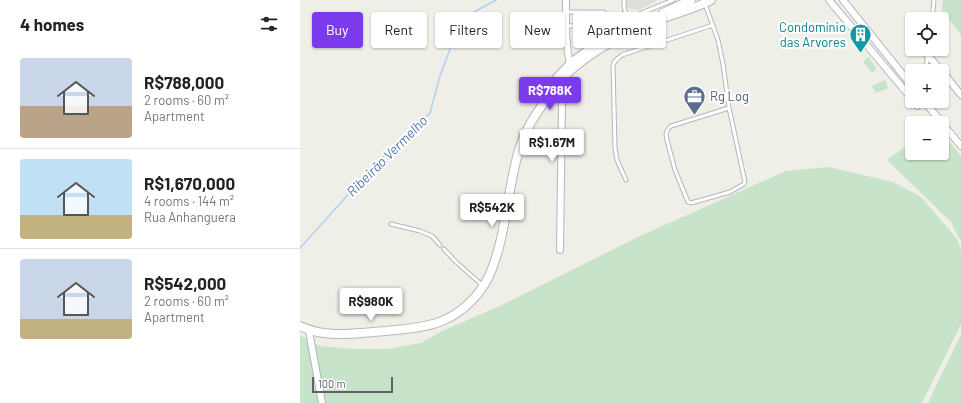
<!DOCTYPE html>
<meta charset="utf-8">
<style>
body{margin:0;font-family:Barlow,sans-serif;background:#f6f6f6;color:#222;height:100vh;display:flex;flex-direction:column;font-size:15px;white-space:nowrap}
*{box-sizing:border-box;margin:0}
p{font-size:13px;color:#767676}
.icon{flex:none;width:22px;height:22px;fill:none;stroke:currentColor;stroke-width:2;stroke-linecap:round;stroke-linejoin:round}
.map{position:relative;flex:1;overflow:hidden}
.side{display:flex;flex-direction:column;background:#fff;width:300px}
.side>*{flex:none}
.hud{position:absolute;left:12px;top:12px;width:380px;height:36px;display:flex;gap:8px}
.controls{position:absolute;left:605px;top:12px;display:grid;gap:8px}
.controls a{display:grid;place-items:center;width:44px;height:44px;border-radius:4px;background:#fff;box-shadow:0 1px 3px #0004;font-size:20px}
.scale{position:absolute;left:12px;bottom:10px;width:81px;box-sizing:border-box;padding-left:4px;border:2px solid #5e6165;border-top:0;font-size:11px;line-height:14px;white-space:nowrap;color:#5e6165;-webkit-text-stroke:3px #fff;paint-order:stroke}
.price{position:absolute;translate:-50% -34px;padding:0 9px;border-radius:4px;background:#fff;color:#222;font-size:13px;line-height:26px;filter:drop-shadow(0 1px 2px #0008)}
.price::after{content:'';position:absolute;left:50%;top:24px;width:12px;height:9px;margin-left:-6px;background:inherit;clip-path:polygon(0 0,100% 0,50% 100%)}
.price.active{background:#7c3aed;color:#fff}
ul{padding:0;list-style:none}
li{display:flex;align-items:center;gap:12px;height:100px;padding:0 20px}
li+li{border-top:1px solid #e0e0e0}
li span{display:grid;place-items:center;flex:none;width:112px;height:80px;border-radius:4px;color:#555}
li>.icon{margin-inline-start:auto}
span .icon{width:48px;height:48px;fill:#fffc;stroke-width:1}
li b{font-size:17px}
h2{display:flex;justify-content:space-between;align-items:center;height:48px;padding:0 20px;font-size:17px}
.tag{padding:0 14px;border-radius:4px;background:#fff;box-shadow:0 1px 3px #0004;font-size:14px;line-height:36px}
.tag.active{background:#7c3aed;color:#fff}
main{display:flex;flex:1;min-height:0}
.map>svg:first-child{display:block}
.industrial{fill:#deddd9}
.green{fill:#c7e3c9}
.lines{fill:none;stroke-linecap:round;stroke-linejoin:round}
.stream{stroke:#b0d1f5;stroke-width:1.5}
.lane-casing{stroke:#b4b6ba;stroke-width:5}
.street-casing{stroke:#b4b6ba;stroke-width:8}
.secondary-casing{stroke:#b5b8bc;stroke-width:10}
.lane{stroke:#fff;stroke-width:3}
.street{stroke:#fff;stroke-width:6}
.secondary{stroke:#fff;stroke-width:8}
.labels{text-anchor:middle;stroke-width:4;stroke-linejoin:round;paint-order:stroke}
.culture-label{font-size:13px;fill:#0d838f;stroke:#fff;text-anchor:end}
.service-label{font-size:13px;fill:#4e5e75;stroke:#fff;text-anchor:start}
.water-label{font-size:14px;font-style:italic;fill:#5277af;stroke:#fff}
</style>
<main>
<section class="side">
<h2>4 homes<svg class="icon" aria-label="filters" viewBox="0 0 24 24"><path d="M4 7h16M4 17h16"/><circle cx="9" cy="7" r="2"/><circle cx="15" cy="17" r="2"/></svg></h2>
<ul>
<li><span style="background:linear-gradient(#c9d6e8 60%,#b9a48a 0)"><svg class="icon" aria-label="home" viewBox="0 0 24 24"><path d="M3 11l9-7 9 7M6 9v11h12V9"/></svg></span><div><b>R$788,000</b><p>2 rooms · 60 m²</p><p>Apartment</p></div></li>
<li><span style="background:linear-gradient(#bfe0f5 70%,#c2b280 0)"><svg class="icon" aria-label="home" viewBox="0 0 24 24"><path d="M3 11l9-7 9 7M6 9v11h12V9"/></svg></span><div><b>R$1,670,000</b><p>4 rooms · 144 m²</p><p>Rua Anhanguera</p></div></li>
<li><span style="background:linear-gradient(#c9d6e8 75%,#c2b280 0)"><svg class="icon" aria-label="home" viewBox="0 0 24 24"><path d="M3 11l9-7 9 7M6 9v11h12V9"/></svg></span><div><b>R$542,000</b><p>2 rooms · 60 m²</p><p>Apartment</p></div></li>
</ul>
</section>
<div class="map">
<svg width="661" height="403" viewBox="0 0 661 403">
<rect width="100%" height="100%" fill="#efeee7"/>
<polygon class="industrial" points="327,0 357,0 340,10 327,8"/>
<g class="green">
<polygon points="643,0 661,0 661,35 642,10"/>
<polygon points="568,57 577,69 572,73 563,62"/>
<polygon points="585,80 588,88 576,93 572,86"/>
<polygon points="642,133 661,156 661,242 651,222 587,160 612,142 612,153 642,153"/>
<polygon points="528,167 593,182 621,197 657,239 661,250 661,324 622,403 0,403 0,335 20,346 53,349 87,349 121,343 142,331 200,306 340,236 486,171"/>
<polygon points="661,334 661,403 628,403"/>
</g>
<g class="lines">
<polyline class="stream" points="0,248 72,168 130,113 140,76 161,19 196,0"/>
<defs>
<g id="lane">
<path d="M324,0C324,7 324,12 329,17H332L373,0"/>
<polyline points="405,4 418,40 423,64 429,108 445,182 444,184 430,192 391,203 388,202 375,170 367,140 366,134 368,129 371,126 429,108"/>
<polyline points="266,12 304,12"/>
<polyline points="632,19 634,0"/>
<polyline points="266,26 296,25 299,28 297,42"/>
<polyline points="626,71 628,49"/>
<polyline points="326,180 317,160 315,148 313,65 315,61 322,55 413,25"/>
<polyline points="91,224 120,231 132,236 140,245"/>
<polyline points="144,249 155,261 182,285"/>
</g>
<g id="street">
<path d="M266,0C266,23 265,45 271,68"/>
<polyline points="529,0 612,99"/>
<polyline points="543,0 612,86"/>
<polyline points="627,55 642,71"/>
<polyline points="642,71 661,95"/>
<polyline points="260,81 262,101 260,250"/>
<polyline points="614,101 617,106"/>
<polyline points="624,101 661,146"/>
<polyline points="9,331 22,403"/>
</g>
<g id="secondary">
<polyline points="363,13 391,0"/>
<path d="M251,85C268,64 282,53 306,40"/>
<path d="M0,326C27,339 57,333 86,331C104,329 125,328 142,321C162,313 180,295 189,276C206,239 207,189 219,150C225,130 237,111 250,95C257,86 263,77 271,70C298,46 336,28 369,16C383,11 398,7 411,0"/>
</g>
</defs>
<use href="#lane" class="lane-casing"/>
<use href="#street" class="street-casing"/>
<use href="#secondary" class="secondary-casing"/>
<use href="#lane" class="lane"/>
<use href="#street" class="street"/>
<use href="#secondary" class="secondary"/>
</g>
<defs>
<symbol id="building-pin" viewBox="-11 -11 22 30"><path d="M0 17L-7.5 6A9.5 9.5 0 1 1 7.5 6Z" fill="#0f9aa8" stroke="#fff"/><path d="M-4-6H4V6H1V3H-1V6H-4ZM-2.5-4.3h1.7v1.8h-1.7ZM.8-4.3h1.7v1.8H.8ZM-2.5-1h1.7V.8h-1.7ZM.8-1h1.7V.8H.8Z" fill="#fff"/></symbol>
<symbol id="office-pin" viewBox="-11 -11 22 30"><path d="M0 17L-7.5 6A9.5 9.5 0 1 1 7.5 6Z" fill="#5c6f8a" stroke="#fff"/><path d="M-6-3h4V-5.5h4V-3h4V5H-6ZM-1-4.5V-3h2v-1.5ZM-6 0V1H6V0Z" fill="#fff"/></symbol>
</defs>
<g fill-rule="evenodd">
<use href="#building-pin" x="548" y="22" width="25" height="34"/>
<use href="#office-pin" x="382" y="84" width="25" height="34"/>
</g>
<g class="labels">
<g class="culture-label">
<text x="546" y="32">Condomínio<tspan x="546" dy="15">das Arvores</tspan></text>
</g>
<g class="service-label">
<text x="410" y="101">Rg Log</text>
</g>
<g class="water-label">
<text transform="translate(87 156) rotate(-45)" y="5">Ribeirão Vermelho</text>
</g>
</g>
</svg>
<div class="controls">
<a><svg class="icon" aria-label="locate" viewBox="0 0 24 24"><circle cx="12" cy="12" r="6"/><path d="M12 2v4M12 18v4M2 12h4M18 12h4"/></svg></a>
<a>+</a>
<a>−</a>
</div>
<div class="scale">100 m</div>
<b class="price active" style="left:250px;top:111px">R$788K</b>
<b class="price" style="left:252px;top:163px">R$1.67M</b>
<b class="price" style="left:192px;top:228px">R$542K</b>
<b class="price" style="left:71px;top:322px">R$980K</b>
<div class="hud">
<a class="tag active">Buy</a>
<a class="tag">Rent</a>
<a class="tag">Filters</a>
<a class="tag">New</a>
<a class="tag">Apartment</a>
</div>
</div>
</main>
